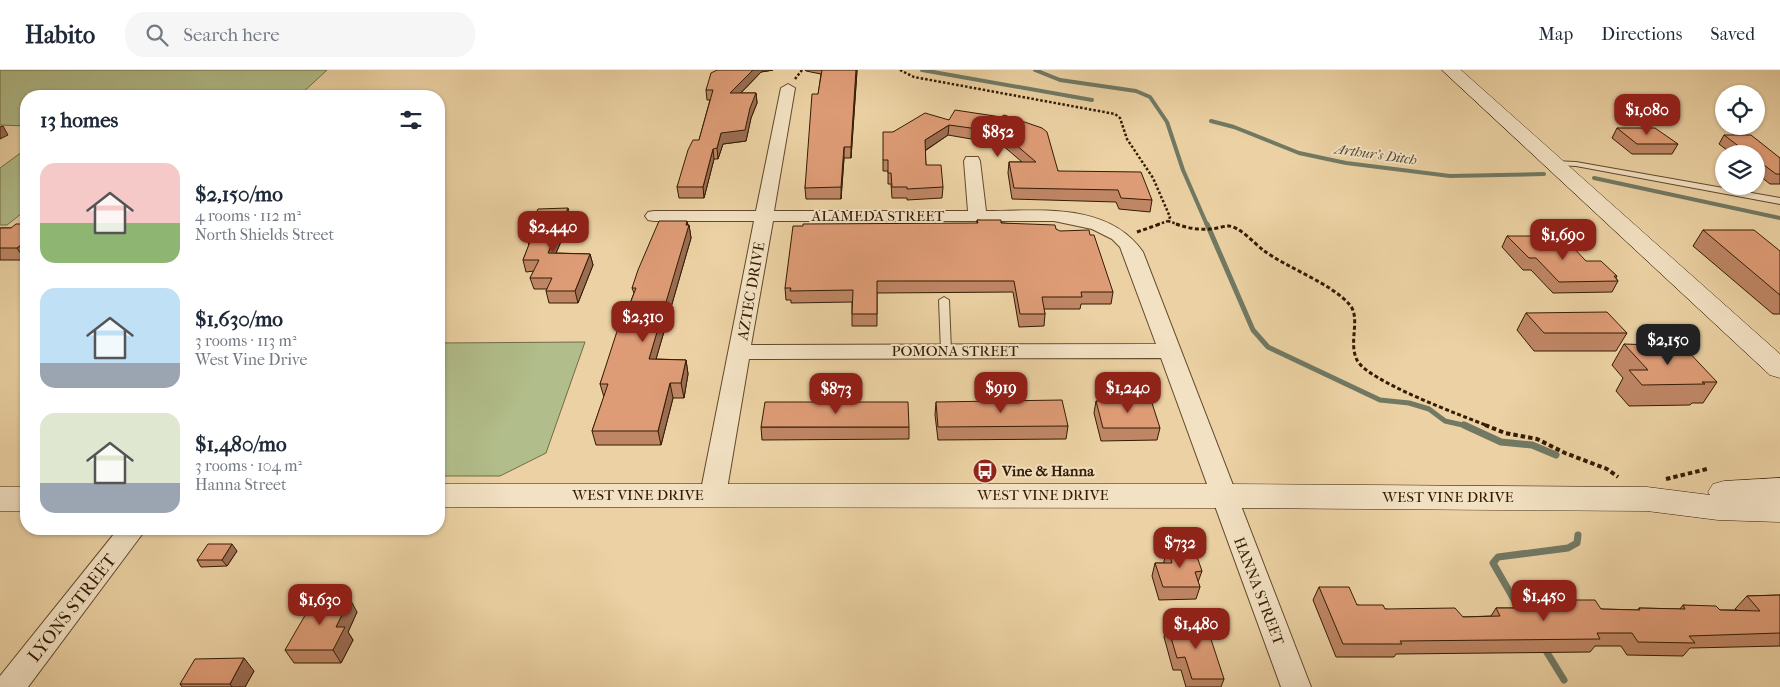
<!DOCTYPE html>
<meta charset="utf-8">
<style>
body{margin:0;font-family:"IM FELL French Canon",serif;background:#f6f6f7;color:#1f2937;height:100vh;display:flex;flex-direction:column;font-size:19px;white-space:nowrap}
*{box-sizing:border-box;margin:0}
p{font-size:16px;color:#747a83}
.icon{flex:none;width:28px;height:28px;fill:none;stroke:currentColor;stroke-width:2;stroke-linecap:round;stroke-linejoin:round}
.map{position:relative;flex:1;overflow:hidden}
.sheet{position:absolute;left:20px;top:20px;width:425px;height:445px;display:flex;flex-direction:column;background:#fff;border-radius:20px;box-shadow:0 1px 4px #0004}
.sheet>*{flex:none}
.buttons{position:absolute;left:1715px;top:15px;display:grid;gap:10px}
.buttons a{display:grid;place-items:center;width:50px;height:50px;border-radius:50%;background:#fff;box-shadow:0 1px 4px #0004;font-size:25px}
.price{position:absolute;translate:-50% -42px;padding:0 11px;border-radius:10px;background:#8f2418;color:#fff;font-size:16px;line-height:32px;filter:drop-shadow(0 1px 2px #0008)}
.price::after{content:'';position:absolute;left:50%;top:30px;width:15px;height:11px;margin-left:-8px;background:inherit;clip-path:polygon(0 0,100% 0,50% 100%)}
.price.on{background:#222;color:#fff}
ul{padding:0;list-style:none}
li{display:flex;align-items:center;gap:15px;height:125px;padding:0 20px}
li span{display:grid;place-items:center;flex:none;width:140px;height:100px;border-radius:15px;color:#555}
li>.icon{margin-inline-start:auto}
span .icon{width:60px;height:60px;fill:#fffc;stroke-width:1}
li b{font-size:21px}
h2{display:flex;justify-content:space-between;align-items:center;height:60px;padding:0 20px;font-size:21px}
header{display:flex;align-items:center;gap:30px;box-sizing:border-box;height:70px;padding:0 25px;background:#fff;border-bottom:1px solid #e0e1e3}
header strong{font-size:24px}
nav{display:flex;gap:28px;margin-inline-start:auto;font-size:18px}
.search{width:350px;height:45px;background:#f6f6f7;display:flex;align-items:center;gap:12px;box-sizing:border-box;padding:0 18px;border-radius:20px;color:#747a83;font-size:19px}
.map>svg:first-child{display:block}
.green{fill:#b1bd8a;stroke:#726c46}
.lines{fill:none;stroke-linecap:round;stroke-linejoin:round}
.stream-far2{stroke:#717963;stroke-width:4}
.stream-far1{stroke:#717963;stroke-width:5}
.stream{stroke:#717963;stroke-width:7}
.lane-casing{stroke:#62492b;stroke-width:2}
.street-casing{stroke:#62492b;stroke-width:2}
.secondary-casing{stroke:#341c03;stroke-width:1}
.path-far2{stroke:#341c03;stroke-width:2.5;stroke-dasharray:2.5 2;stroke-linecap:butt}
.path-far1{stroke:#341c03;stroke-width:3;stroke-dasharray:4 2.5;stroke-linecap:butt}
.path{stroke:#341c03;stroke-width:4;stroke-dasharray:4.5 3;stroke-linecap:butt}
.lane{fill:#f2e1c3;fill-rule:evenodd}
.street{fill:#f2e1c3;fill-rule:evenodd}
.secondary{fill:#f2e1c3;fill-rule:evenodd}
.wall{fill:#bf8665;stroke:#341c03}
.shaded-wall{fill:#9b6d53;stroke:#341c03}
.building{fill:#de9c76;stroke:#341c03}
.labels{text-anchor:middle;stroke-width:4;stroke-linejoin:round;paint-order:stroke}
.far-water-label{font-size:14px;font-style:italic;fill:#524a33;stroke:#f2e1c3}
.street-label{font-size:15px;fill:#341c03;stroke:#f2e1c3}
.poi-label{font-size:15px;font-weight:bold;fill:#341c03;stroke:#f2e1c3;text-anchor:start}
.near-street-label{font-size:18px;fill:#341c03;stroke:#f2e1c3}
</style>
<header>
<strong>Habito</strong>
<div class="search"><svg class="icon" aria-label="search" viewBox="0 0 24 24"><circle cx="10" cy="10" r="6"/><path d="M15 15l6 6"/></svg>Search here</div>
<nav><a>Map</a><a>Directions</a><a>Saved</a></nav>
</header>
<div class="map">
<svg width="1780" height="617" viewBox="0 0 1780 617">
<rect width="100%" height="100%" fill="#ebd1a3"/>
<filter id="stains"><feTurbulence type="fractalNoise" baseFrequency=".004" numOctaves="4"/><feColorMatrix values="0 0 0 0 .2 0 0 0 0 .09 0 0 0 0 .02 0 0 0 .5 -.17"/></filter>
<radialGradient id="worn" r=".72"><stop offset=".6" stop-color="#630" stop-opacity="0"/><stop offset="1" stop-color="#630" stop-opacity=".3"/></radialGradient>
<g class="green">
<polygon points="0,0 327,0 299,26 26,26 26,56 0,55"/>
<polygon points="26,79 26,140 7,155 0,155 0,98"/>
<polygon points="585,272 546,383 500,406 439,406 439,273"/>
</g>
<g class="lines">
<g class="stream-far2">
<polyline points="922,0 1092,30"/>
<polyline points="1035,0 1060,10 1136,21 1150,27 1167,52 1183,100 1207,155"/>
<polyline points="1211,51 1234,57 1299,83 1346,93 1450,106 1544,104"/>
<polyline points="1594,108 1780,148"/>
</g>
<polyline class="stream-far1" points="1207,154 1253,260 1268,277 1380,330 1409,333 1429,339 1445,351 1467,356"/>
<g class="stream">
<polyline points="1464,355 1501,372 1532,375 1556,385"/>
<polyline points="1523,545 1493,493 1498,487 1568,478 1577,473 1578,465"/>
<polyline points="1543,576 1564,610"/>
</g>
<defs>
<g id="lane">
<polygon points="1552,91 1576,92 1780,128 1780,134 1576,96 1555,95 1552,95"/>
<polygon points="944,227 949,230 951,281 946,284 941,281 939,230"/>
</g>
<g id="street">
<path d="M788,14L795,18L774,141H968L964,91L966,87H978L980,91L986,141C1040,141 1108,132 1143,182L1311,617H1281L1161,288L749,289L726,425L722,432L713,434L704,432L700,425L754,151H654L648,150L645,146L648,142L654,141H756L781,18ZM773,151H1054L1092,159L1112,169L1120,177L1156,274L751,275Z"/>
<polygon points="118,459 146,459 28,617 0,617 0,606"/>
</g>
<g id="secondary">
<polygon points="1442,0 1461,0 1780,284 1780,308 1770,305"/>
<polygon points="1780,408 1780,452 1718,450 1647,441 1224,438 439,437 439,414 1224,414 1647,417 1710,425 1708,422 1713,414 1724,411"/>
<rect x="0" y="417" width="26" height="24"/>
</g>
</defs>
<use href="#lane" class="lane-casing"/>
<use href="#street" class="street-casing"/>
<use href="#secondary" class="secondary-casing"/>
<g class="path-far2">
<polyline points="900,0 914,7 1115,44 1120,48 1127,69 1153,108 1170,147 1168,151 1156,155"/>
<polyline points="795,9 802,0"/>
<polyline points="1168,151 1180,155"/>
</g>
<g class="path-far1">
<path d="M1176,154C1187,158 1198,160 1210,159C1216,159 1223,156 1229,156C1240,157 1254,173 1263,180C1287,198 1331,213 1350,235C1361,249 1348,272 1357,290C1367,311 1463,346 1488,356"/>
<polyline points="1137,162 1160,154"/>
</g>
<g class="path">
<polyline points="1485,355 1505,363 1537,369 1565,383 1607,399 1618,407"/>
<polyline points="1666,409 1707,399"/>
</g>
<use href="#lane" class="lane"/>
<use href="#street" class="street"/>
<use href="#secondary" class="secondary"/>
</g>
<g class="wall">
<polygon points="717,0 773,0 761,2 741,23 756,23 757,33 751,48 746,71 723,74 718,89 714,89 704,128 679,128 677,117 699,70 710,30 707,30 706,20"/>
<polygon points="805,0 857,0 851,88 844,88 841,129 806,129 805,118 821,4 806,1"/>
<polygon points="1001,47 1058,101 1152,130 1150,142 1119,139 1116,132 1012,129 1008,103 1009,92 1022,92 1001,74 979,66 977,70 948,65 925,81 926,95 943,117 942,128 907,130 907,128 892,128 891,114 888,114 888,101 883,101 883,90 893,62 949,50"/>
<polygon points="1617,58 1678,74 1672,84 1632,84 1612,68"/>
<polygon points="1724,65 1780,88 1780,114 1770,114 1756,103 1756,84 1732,84 1719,74"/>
<polygon points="571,149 556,183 590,184 593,195 578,233 549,233 546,221 547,219 534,219 530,208 534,201 526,202 523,190 529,175 525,164"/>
<polygon points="977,150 1056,159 1113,222 1111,234 1081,234 1080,239 1044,239 1045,244 1044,256 1019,257 1013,222 877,223 877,256 852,256 852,232 791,233 791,230 786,230 785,218 977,153"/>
<polygon points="687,151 688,155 689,155 691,168 656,289 686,290 688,304 684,328 673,328 661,375 596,375 592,361 604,327 600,314 634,223 632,218"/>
<polygon points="0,158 11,158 25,190 0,190"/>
<polygon points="1703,160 1780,181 1780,244 1773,244 1693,176"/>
<polygon points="1507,166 1546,173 1617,206 1616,208 1618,211 1612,222 1553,223 1531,200 1523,200 1502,177"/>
<polygon points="1526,243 1627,263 1616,281 1534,281 1517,260"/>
<polygon points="1624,274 1717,312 1703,333 1692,333 1690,335 1629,336 1616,321 1623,308 1612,295"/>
<polygon points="1096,331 1160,358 1157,370 1101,371 1094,343"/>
<polygon points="936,332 1068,356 1066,369 938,370 935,345"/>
<polygon points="761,357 909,357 909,369 762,370"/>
<polygon points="1168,479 1202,501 1198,512 1200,517 1196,529 1159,530 1152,506 1155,493 1164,493 1164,491"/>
<polygon points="237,481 227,496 201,497 197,490"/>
<polygon points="1319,517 1357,535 1385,539 1463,547 1491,546 1496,538 1538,538 1540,534 1561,534 1564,530 1601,539 1637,540 1639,538 1680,539 1683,535 1720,540 1737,540 1735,539 1747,526 1780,525 1780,576 1690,578 1683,586 1627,585 1621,576 1595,576 1590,582 1396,584 1394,587 1336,587 1313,530"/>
<polygon points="357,542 348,562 353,570 341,593 294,593 285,580"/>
<polygon points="1167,554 1193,554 1224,609 1221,617 1186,617 1181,600 1173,600 1164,567"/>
<polygon points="254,601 245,617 182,617 180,614"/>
</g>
<g class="shaded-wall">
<polygon points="753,0 773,0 761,2 731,33 730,23"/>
<polygon points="856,0 857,0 857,1 851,88 851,77"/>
<polygon points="756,23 757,33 751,48 746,71 723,74 718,89 717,78 721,63"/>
<polygon points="949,55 948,65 924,81 925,70"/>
<polygon points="3,56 8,65 0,69 0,57"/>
<polygon points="980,56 979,66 977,70 978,59"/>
<polygon points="844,77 844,88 841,129 841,117"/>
<polygon points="713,79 714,89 704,128 703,117"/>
<polygon points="568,138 571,149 551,194 548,183"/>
<polygon points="687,151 688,158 689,155 691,168 652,303 649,289"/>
<polygon points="26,171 26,189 25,190 17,178"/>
<polygon points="590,184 593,195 578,233 575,221"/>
<polygon points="686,290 688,304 684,328 681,313"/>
<polygon points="670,313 673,328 661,375 658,361"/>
<polygon points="232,474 237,481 227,496 222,490"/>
<polygon points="350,529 357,542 348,562 353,570 341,593 333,580 336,557"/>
<polygon points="244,588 254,601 245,617 232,617 230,614"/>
</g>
<g class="building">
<polygon points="717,0 753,0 730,23 756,23 750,38 745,60 721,63 717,78 713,79 703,117 677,117 688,80 693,70 699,70 713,20 706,20 711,3"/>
<polygon points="822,0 856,0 851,77 844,77 841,117 805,118 812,24 818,24"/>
<polygon points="955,40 1001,47 1004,45 1042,58 1047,62 1058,101 1141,102 1152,130 1121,128 1118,120 1014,118 1009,92 1036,92 1002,63 980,56 978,59 949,55 925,70 926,95 941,95 943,117 907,119 907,117 892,117 891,103 888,103 888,90 883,90 883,62 893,62 925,43 949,50"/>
<polygon points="1617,58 1655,58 1678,74 1637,74"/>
<polygon points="1724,65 1751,65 1780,88 1780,104 1776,104 1756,89 1756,84 1749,84"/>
<polygon points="568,138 548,183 590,184 575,221 546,221 552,208 530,208 539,190 523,190 533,164 525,164 538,139"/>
<polygon points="977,150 1001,150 1001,153 1055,155 1056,159 1060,161 1089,160 1090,165 1094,165 1113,222 1081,222 1082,227 1042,227 1045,244 1020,244 1014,211 877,211 877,244 852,244 853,220 790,221 791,218 785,218 793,156 803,156 803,154 978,153"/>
<polygon points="659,151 687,151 686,155 689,155 649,289 686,290 681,313 670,313 658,361 592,361 608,314 600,314 621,249 624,249 636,218 632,218 638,200"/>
<polygon points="16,154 26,154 26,171 17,178 0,178 0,158 11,158"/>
<polygon points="1703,160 1754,160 1780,181 1780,225"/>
<polygon points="1507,166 1539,166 1546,173 1569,173 1586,191 1601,191 1617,206 1614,206 1618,211 1559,212 1536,188 1529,188"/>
<polygon points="1607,242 1627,263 1544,263 1526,243"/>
<polygon points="1624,274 1683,276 1717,312 1702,312 1705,314 1642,315 1629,300 1648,300"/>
<polygon points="1062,330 1068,356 938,357 936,332"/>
<polygon points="1151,330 1160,358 1103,358 1096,331"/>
<polygon points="765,332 908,332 909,357 761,357"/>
<polygon points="208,474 232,474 222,490 197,490"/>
<polygon points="1194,478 1202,501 1195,502 1200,517 1163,517 1155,493 1172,493 1168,479"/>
<polygon points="1319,517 1349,517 1357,535 1383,535 1385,539 1455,538 1463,547 1500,546 1496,538 1543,538 1540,534 1566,534 1564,530 1595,530 1601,539 1640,540 1639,538 1685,539 1683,535 1716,536 1720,540 1760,541 1747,526 1780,525 1780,563 1689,566 1695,573 1638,572 1632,563 1597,563 1600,569 1400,571 1402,574 1343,574"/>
<polygon points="315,528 350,529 336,557 345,557 333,580 285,580"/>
<polygon points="1192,552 1193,554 1206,554 1224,609 1192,609 1185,587 1177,588 1167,554"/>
<polygon points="244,588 230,614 180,614 195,589"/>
</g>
<defs>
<symbol id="bus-disc" viewBox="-11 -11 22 22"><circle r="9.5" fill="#8f2418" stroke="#f2e1c3"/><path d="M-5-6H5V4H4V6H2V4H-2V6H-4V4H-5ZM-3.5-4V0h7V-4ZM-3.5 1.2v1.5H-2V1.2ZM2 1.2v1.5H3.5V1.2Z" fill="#fff"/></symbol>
</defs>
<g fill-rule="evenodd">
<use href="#bus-disc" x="971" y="387" width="28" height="28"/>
</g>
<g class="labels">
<g class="far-water-label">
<text transform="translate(1376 84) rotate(8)" y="5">Arthur's Ditch</text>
</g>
<g class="street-label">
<text x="878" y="151">ALAMEDA STREET</text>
<text transform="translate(751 221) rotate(-80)" y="5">AZTEC DRIVE</text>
<text x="955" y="286">POMONA STREET</text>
<text x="638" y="430">WEST VINE DRIVE</text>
<text x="1043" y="430">WEST VINE DRIVE</text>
<text x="1448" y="432">WEST VINE DRIVE</text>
<text transform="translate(1259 521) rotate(69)" y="5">HANNA STREET</text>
</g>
<g class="poi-label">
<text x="1002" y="406">Vine &amp; Hanna</text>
</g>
<g class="near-street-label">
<text transform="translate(72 538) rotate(-52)" y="6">LYONS STREET</text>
</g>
</g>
<rect width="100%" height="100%" filter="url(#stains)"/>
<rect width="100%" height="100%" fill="url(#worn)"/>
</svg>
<div class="buttons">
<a><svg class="icon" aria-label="locate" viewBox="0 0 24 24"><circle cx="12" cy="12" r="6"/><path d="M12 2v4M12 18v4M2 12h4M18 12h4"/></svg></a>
<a><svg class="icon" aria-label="layers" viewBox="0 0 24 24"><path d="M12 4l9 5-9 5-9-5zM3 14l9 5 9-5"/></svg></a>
</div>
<b class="price" style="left:1647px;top:66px">$1,080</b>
<b class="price" style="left:998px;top:88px">$852</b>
<b class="price" style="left:553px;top:183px">$2,440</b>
<b class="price" style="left:1563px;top:191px">$1,690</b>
<b class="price" style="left:643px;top:273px">$2,310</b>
<b class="price on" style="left:1668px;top:296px">$2,150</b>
<b class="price" style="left:1001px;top:344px">$919</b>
<b class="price" style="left:1128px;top:344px">$1,240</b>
<b class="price" style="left:836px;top:345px">$873</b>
<b class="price" style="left:1180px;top:499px">$732</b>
<b class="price" style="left:1544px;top:552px">$1,450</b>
<b class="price" style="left:320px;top:556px">$1,630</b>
<b class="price" style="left:1196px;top:580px">$1,480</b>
<section class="sheet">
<h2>13 homes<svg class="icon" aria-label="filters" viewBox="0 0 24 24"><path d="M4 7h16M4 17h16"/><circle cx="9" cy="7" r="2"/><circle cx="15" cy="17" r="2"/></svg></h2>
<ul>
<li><span style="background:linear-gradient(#f6c9c9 60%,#8fb573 0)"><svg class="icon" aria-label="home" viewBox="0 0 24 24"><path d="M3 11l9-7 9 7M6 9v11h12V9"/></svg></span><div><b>$2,150/mo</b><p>4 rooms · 112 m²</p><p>North Shields Street</p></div></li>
<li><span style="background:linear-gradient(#bfe0f5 75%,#9aa5b1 0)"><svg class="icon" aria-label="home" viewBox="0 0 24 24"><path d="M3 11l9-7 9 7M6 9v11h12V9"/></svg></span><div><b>$1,630/mo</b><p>3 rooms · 113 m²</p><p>West Vine Drive</p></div></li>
<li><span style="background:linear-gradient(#dfe7d0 70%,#9aa5b1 0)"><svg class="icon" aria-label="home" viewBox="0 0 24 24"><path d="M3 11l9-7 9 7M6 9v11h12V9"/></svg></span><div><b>$1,480/mo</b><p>3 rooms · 104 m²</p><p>Hanna Street</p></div></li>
</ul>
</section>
</div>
